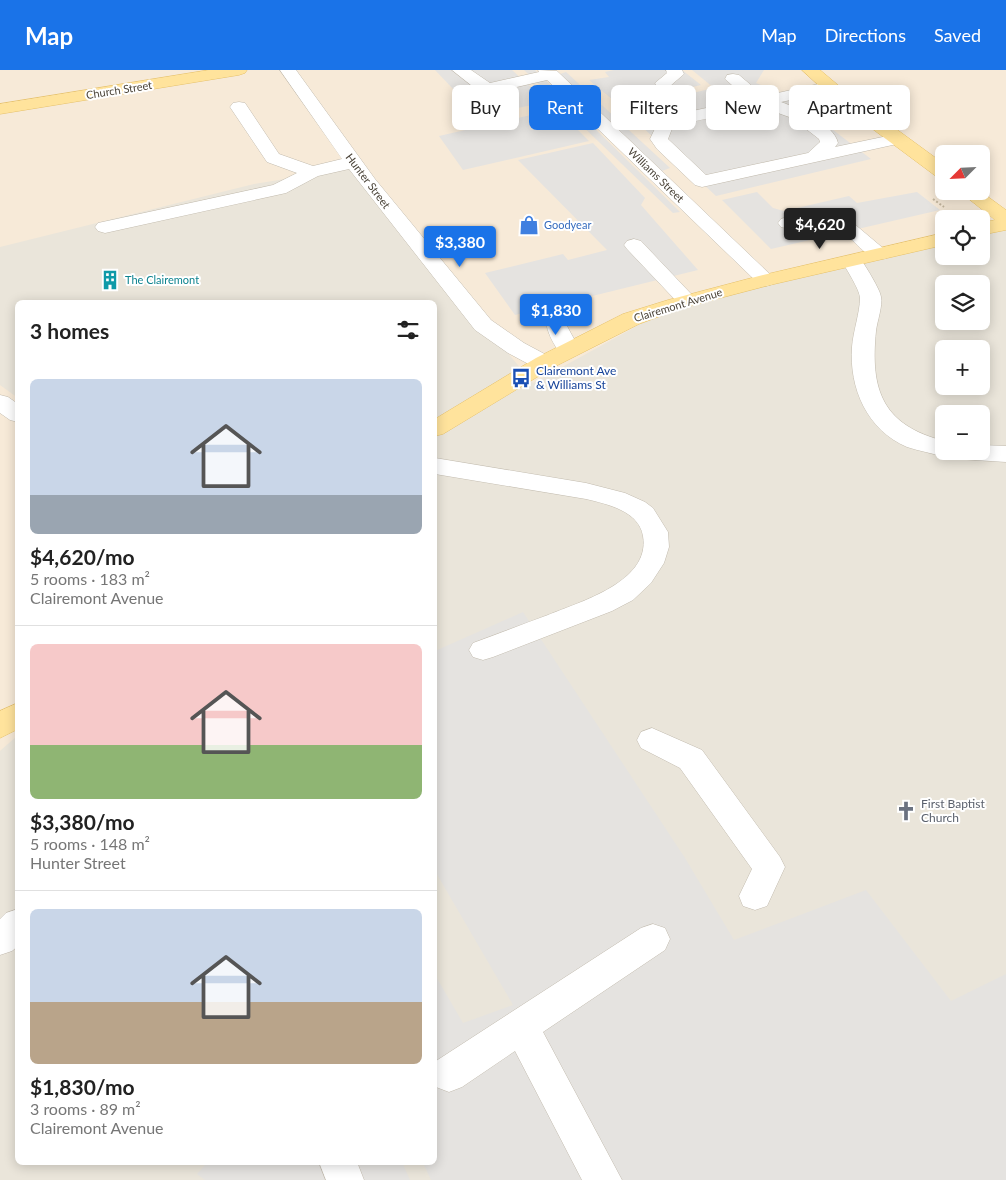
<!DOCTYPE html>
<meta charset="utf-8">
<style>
body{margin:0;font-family:Lato,sans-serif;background:#f2f2f2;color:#222;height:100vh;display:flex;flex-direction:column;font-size:19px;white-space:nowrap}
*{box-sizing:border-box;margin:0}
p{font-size:16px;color:#767676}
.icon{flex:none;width:28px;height:28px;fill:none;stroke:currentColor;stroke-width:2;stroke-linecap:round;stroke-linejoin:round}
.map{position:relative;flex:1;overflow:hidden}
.sheet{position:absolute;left:15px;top:230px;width:422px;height:865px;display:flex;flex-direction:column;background:#fff;border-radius:8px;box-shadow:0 2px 12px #0003}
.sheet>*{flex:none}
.top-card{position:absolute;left:452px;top:15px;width:475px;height:45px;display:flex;gap:10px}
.needle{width:32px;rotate:246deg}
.controls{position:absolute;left:935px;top:75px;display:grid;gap:10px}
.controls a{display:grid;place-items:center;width:55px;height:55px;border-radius:8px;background:#fff;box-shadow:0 2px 12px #0003;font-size:25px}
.price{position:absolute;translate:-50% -42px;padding:0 11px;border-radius:5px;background:#1a73e8;color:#fff;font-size:16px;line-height:32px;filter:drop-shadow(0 1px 2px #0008)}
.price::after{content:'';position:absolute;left:50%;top:30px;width:15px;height:11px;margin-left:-8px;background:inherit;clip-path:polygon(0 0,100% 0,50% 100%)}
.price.current{background:#222;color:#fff}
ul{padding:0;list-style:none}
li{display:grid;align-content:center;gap:10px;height:265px;padding:0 15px}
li+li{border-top:1px solid #e0e0e0}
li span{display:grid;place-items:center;height:155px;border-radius:8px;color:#555}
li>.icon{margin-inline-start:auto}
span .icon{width:90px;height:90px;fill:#fffc;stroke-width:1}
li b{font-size:21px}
h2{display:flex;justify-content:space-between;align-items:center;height:60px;padding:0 15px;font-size:21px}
.tag{padding:0 18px;border-radius:8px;background:#fff;box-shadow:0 2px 12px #0003;font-size:18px;line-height:45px}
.tag.current{background:#1a73e8;color:#fff}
header{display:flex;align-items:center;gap:30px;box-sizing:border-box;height:70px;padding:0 25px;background:#1a73e8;color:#fff}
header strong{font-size:24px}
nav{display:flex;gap:28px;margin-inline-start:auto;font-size:18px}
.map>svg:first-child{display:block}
.residential{fill:#eae5da;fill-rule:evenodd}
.commercial{fill:#f7ead8;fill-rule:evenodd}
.parking{fill:#e5e3e0}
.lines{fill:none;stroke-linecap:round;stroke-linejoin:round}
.minor-casing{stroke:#c2bbae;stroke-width:1}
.major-casing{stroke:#e6c16a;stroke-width:1}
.path{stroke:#c4b79f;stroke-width:2;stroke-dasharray:2 2;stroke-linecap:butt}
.minor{fill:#fff;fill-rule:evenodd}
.major{fill:#ffe39c;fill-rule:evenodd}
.labels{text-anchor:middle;stroke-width:4;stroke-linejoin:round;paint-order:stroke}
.far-street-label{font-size:11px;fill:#4b4439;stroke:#fff}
.far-shop-label{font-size:11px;fill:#366cbe;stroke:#fff;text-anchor:start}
.far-culture-label{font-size:11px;fill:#0d838f;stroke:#fff;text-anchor:start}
.transit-label{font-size:12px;fill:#164399;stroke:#fff;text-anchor:start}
.worship-label{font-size:12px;fill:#5b616d;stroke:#fff;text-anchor:start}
</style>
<header>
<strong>Map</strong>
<nav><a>Map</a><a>Directions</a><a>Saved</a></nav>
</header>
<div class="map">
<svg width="1006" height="1110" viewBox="0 0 1006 1110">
<rect width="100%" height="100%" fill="#f6f3ec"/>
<path class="residential" d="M0,0H1006V1110H0ZM944,84H981V121H944ZM944,149H981V186H944ZM944,214H981V251H944ZM18,232H435V1092H18ZM944,279H981V316H944ZM944,344H981V381H944Z"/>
<g class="commercial">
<path d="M0,0H1006V155L981,160V149H944V169L688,228L533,313L353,98L254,114L0,177ZM944,84H981V121H944Z"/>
<polygon points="0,315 18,328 17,666 0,681"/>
</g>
<g class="parking">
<polygon points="435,0 512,0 547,32 484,45 460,20 455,21"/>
<polygon points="524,0 535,0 680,142 673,143"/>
<polygon points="614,0 682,0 701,15 618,34 589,10 609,7 605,2"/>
<polygon points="692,0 764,0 756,13 790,27 871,89 716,126 623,39 714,18"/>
<polygon points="566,2 670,98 662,101 560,4"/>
<polygon points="557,39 589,71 463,100 439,66"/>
<polygon points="593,73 645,128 641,135 698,200 515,245 485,203 563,184 568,190 607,180 518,90"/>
<polygon points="757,122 773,138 784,141 849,126 857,133 917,122 940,140 771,179 722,130"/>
<polygon points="523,542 685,788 734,870 866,820 951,931 1006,904 1006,1110 431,1110 423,1093 435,1092 435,905 463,953 513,935 435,801 435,581"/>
<polygon points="402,1092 410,1110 205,1110 197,1104 207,1093"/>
</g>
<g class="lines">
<defs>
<g id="minor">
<polygon points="280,0 296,0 375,109 491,250 524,273 552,288 555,293 552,298 544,300 536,298 508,283 475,260 349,99 318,106 286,123 105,163 98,161 95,157 98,153 273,115 297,103 267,92 230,37 233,33 239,32 245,33 279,84 313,96 342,89"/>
<polygon points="452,0 471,0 490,13 539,2 538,0 557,1 776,210 773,214 766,216 759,214 547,10 487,24 481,23"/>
<polygon points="666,0 682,0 684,4 669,17 657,17 655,13 667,3"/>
<path d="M733,4L739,5L764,26L828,12L834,13L836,17L834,21L781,32C798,38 834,54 838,73L835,77L897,64L903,65L906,69L903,73L897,74L702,117L695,115L657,79L650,69L660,48L748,29L725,9L727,5ZM761,37L792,48L819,69L820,72L808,83L706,105L668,69L673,56Z"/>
<path d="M788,147L852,152L890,184L887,188C867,193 857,170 841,162C831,157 796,161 781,157L778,153L781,149Z"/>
<polygon points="634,169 641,171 694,227 697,231 694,235 687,237 680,235 627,179 624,175 627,171"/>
<path d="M852,185L859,187C864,193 881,221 881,227C883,235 877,252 876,261C870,321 883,355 944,371V381H981V375L1006,376V392L959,389L950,385L944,387C932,383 919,381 907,377C867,360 849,318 852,277C853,262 860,242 860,228C860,220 846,199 842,191L845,187Z"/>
<path d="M558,231L565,233L569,237L567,256L580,280L577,285L569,287L561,285C551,270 539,250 551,233Z"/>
<polygon points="0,325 8,327 18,334 18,352 10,350 0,343"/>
<path d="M435,388L586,413L625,423L645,432L653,438L668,462L669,477L664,493L651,513L633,530L612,541L493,587L483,590L473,587L469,580L473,573C498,564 523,554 548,545C579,532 651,512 643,466C639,441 607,434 586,429L435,404Z"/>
<polygon points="652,658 702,680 780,787 785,797 767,836 755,840 743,836 739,826 752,799 680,698 641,678 637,670 641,662"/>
<polygon points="18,839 18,876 12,881 0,885 0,849 6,843"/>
<polygon points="653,854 665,858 670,869 665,880 543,962 622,1110 582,1110 515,981 462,1017 449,1022 436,1017 436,991 641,858"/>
<polygon points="319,1092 357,1092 364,1110 326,1110"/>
</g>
<g id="major">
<polygon points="209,0 247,0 245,3 239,5 0,44 0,34"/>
<polygon points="802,0 820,0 851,26 944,94 944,108 937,107 839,34"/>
<polygon points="959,121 980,121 1006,140 1006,160 981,165 981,153 995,150"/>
<polygon points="944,163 944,175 770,215 682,238 639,254 552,298 443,364 435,366 435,349 536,288 623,244 668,230 759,206"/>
<polygon points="18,633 18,659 0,668 0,641"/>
</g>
</defs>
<use href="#minor" class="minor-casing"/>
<use href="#major" class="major-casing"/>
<polyline class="path" points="933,129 944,137"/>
<use href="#minor" class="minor"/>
<use href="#major" class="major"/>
</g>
<defs>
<symbol id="shop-bare" viewBox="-9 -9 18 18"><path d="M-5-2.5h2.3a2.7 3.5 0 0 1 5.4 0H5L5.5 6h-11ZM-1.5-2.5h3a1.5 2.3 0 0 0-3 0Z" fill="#3f7fe0" stroke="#fff" stroke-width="2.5" paint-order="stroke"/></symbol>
<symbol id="building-bare" viewBox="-9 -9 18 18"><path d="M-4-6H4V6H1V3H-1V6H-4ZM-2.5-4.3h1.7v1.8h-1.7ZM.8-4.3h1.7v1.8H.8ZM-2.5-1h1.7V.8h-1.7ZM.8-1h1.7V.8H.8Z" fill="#0f9aa8" stroke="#fff" stroke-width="2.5" paint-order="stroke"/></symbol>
<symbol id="bus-bare" viewBox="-9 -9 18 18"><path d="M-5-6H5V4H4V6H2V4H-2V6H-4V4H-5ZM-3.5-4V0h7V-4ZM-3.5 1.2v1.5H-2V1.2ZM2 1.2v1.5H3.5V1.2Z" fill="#1a4fb4" stroke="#fff" stroke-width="2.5" paint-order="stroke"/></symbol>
<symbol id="church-bare" viewBox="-9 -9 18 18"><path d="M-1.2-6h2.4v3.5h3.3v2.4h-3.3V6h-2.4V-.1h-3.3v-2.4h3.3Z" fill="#6b7280" stroke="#fff" stroke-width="2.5" paint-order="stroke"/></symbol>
</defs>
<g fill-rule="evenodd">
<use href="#shop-bare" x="515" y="141" width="28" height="28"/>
<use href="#building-bare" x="96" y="196" width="28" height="28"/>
<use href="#bus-bare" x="507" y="294" width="28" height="28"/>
<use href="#church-bare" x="892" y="727" width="28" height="28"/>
</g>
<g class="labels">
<g class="far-street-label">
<text transform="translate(119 20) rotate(-9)" y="4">Church Street</text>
<text transform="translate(656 105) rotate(44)" y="4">Williams Street</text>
<text transform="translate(368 111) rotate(53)" y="4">Hunter Street</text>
<text transform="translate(678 235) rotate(-17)" y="4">Clairemont Avenue</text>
</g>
<g class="far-shop-label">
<text x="544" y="159">Goodyear</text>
</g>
<g class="far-culture-label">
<text x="125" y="214">The Clairemont</text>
</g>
<g class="transit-label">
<text x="536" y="305">Clairemont Ave<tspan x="536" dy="14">&amp; Williams St</tspan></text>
</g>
<g class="worship-label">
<text x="921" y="738">First Baptist<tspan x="921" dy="14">Church</tspan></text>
</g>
</g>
</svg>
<div class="controls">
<a><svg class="needle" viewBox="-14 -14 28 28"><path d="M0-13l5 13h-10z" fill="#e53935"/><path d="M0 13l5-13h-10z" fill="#767676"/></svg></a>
<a><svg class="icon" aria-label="locate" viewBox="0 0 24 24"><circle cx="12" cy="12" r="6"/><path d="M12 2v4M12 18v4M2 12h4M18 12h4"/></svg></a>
<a><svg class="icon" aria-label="layers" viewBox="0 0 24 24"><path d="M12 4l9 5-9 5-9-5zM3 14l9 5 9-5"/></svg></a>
<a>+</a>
<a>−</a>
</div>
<b class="price current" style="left:820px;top:180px">$4,620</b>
<b class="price" style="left:460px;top:198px">$3,380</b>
<b class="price" style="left:556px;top:266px">$1,830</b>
<div class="top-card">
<a class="tag">Buy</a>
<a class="tag current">Rent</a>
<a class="tag">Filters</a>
<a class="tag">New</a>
<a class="tag">Apartment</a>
</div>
<section class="sheet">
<h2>3 homes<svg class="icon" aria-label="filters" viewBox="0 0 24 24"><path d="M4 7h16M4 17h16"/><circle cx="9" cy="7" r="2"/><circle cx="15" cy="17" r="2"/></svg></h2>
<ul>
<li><span style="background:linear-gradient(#c9d6e8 75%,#9aa5b1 0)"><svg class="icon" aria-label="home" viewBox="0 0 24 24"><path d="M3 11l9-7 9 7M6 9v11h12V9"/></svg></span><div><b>$4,620/mo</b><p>5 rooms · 183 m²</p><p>Clairemont Avenue</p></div></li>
<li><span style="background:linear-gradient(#f6c9c9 65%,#8fb573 0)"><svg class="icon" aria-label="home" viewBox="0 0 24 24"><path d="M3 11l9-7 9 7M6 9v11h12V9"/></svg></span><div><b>$3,380/mo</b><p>5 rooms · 148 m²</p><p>Hunter Street</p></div></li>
<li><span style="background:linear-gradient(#c9d6e8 60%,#b9a48a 0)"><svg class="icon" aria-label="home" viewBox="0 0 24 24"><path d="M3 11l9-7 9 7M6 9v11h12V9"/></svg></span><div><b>$1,830/mo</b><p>3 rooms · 89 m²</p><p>Clairemont Avenue</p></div></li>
</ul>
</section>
</div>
